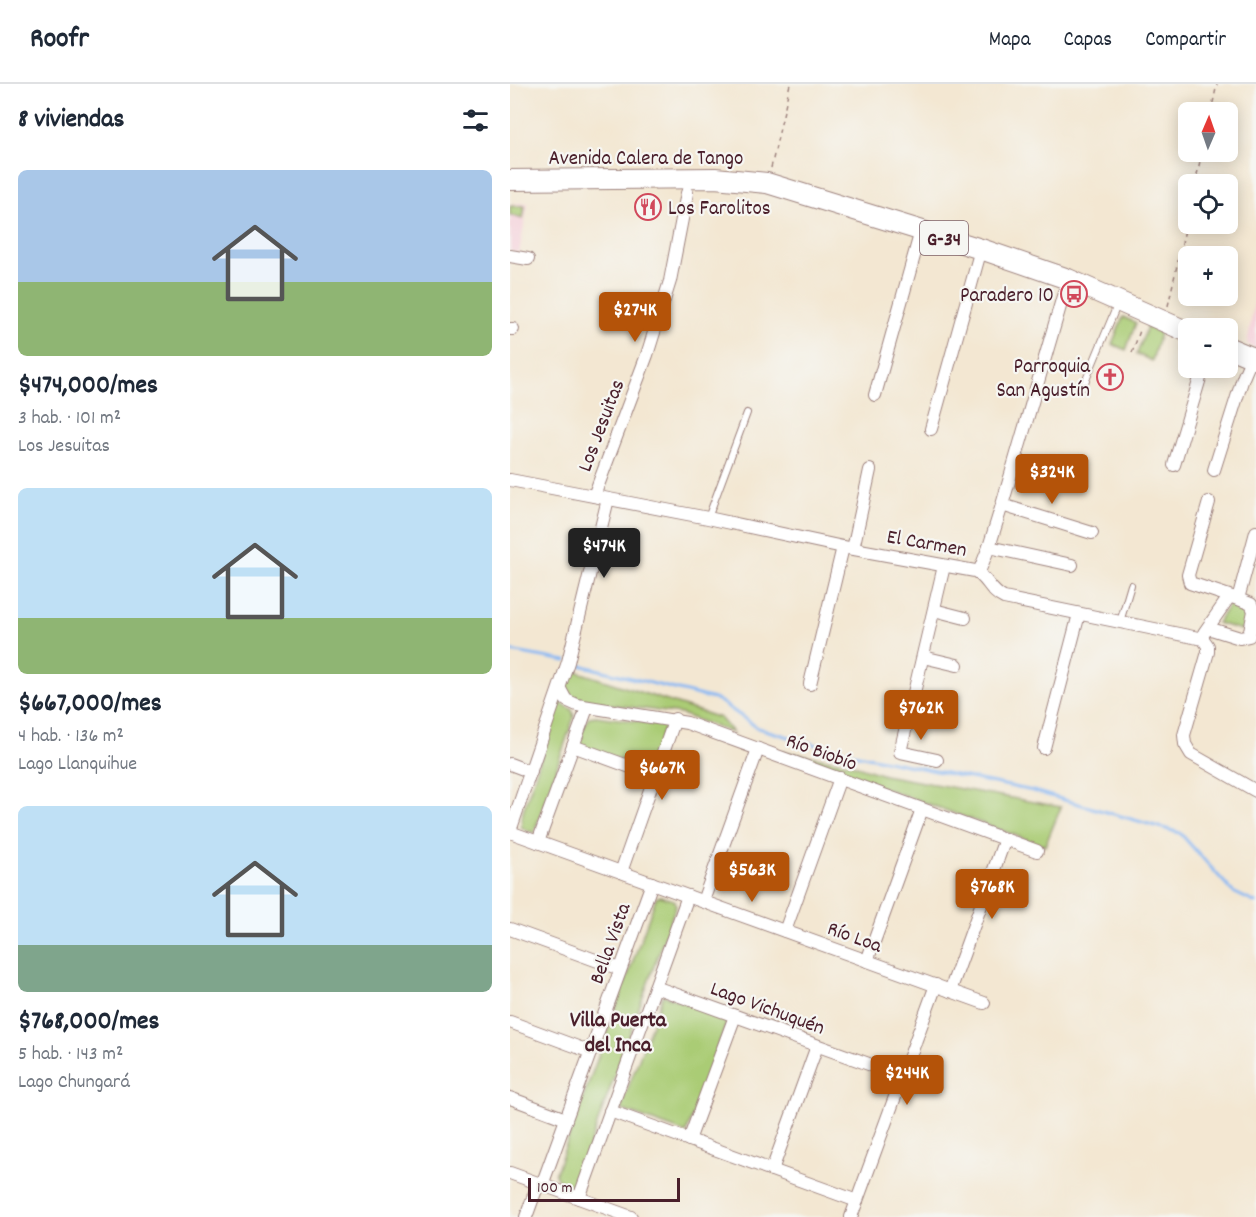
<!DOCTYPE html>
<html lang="es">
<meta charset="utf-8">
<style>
body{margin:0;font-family:Dekko,sans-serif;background:#f6f6f7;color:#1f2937;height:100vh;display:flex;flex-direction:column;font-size:22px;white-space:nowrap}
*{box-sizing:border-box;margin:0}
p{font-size:20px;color:#747a83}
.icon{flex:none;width:33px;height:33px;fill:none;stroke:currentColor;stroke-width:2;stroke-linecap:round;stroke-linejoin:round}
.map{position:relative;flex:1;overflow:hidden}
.drawer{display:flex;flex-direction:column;background:#fff;width:510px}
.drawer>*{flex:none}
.needle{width:39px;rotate:2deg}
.controls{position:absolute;left:668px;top:18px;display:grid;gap:12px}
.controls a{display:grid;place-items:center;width:60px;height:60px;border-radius:9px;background:#fff;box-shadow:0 3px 15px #0003;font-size:30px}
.scale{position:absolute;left:18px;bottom:15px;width:152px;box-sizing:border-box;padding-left:6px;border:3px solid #4a1f2b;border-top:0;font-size:16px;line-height:21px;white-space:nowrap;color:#4a1f2b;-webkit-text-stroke:4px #f6f6f2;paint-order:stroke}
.price{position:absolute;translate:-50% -51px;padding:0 14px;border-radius:6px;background:#b45309;color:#fff;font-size:20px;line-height:39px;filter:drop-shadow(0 2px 3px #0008)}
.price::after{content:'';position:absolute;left:50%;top:36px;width:18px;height:14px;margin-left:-9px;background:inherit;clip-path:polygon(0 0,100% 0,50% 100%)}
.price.active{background:#222;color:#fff}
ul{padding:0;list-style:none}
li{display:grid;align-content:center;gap:12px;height:318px;padding:0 18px}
li span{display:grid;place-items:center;height:186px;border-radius:9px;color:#555}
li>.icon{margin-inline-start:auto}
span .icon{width:108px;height:108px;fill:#fffc;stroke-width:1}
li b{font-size:26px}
h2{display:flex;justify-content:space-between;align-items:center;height:72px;padding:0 18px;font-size:26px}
header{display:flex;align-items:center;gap:36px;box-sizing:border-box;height:84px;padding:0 30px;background:#fff;border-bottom:2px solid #e0e1e3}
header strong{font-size:28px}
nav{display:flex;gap:33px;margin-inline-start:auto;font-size:21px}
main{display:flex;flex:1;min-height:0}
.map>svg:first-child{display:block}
.built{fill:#f5cfd9}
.green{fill:#aacc74;stroke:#7a7650;stroke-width:1.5}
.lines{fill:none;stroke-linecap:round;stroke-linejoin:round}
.stream{stroke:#88b8f3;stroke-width:3}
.service-casing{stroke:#9e837e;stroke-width:8}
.minor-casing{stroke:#9e837e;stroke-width:14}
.primary-casing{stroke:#9e837e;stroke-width:22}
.path{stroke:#9e837e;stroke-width:1.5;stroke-dasharray:4.5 4.5;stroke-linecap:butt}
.service{stroke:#fff;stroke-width:6}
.minor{stroke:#fff;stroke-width:12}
.primary{stroke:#fff;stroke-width:20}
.labels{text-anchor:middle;stroke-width:4.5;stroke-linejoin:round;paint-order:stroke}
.shield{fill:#f6f6f2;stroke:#7e6067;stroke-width:1.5}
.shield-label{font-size:20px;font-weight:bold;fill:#4a1f2b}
.street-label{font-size:21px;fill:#4a1f2b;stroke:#f6f6f2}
.poi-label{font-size:21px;fill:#4a1f2b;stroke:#f6f6f2;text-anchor:end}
.neighbourhood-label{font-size:22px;font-weight:bold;fill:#4a1f2b;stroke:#f6f6f2}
</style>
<header>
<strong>Roofr</strong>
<nav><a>Mapa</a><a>Capas</a><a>Compartir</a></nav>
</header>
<main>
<section class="drawer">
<h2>8 viviendas<svg class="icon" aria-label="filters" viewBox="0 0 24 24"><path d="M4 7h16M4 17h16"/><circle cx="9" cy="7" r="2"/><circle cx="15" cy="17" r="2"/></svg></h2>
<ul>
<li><span style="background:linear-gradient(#a9c7e8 60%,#8fb573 0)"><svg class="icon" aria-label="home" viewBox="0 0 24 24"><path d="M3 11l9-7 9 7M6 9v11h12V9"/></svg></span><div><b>$474,000/mes</b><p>3 hab. · 101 m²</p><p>Los Jesuitas</p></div></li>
<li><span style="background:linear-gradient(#bfe0f5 70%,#8fb573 0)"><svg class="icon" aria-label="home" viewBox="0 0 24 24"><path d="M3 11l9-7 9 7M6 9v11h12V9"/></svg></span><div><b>$667,000/mes</b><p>4 hab. · 136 m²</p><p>Lago Llanquihue</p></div></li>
<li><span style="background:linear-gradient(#bfe0f5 75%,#7fa58c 0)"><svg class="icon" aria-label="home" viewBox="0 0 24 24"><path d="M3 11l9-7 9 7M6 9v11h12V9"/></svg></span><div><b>$768,000/mes</b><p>5 hab. · 143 m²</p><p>Lago Chungará</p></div></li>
</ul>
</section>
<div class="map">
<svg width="746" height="1133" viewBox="0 0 746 1133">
<rect width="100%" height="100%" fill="#f6f6f2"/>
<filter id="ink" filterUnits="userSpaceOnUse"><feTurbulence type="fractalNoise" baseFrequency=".0167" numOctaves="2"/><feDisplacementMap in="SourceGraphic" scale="12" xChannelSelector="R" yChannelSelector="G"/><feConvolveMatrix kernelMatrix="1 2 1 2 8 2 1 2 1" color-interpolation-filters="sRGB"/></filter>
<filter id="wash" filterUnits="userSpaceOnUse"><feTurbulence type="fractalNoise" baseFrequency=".008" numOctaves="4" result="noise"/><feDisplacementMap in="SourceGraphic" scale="24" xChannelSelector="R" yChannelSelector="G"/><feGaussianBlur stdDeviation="1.35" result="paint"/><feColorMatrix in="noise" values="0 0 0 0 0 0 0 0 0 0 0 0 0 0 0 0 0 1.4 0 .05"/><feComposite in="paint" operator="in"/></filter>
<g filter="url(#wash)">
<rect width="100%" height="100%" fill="#f3e7d2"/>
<g class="built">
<polygon points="18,119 9,169 0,167 0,120"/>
<polygon points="746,210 746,265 737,260"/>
</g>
<g class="green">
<polygon points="0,122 15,122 13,135 0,131"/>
<polygon points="613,233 626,239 616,266 602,260"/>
<polygon points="637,243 650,249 642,277 627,270"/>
<polygon points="670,254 678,257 678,271 665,266"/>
<polygon points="721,518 738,523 732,546 707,539"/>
<polygon points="62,586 210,634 223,649 171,630 63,615 56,606"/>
<polygon points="50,618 62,626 64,633 24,749 14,745 11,742 13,727"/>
<polygon points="86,632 155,641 139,686 66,660 79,633"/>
<polygon points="271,667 338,679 374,691 551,723 535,762"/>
<polygon points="150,812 164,816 166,821 66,1099 61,1101 48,1096 45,1091 146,814"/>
<polygon points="153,911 218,935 176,1049 110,1025"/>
</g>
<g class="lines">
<g class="stream">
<polyline points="0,567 56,577"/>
<polyline points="62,579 208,616 248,644 324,666 523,707 670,749 723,808 746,819"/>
</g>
</g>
</g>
<g filter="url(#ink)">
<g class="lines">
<defs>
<g id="service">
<polyline points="573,303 608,219"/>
<polyline points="198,434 237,329"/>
<polyline points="610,538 621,501"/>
</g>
<g id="minor">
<polyline points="0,172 18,175"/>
<polyline points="0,245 3,245"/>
<polyline points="365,311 411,147"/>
<polyline points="421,345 471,165"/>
<polyline points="664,381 693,284"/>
<polyline points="704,386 733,294 742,273"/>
<path d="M0,396L198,434L333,463L465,487C478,494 480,508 494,514L693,555L698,562V568L674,651L675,660L681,670L746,707"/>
<polyline points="84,412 137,271 160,197 177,109"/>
<polyline points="699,418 678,491 680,499 728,515 746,448"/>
<polyline points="492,421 582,449"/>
<polyline points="479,463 562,481"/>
<polyline points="343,465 360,386"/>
<polyline points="469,488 479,463 492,421 558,195"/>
<polyline points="424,526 455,534"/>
<polyline points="698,544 730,554 739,552 744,527 741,520 728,515"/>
<polyline points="694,549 719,513"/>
<polyline points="413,573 447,581"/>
<polyline points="300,600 333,463"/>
<polyline points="50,605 56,616 67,621 177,639 527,767"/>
<polyline points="401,622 432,630"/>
<polyline points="63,662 145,692"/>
<polyline points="534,664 569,530"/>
<polyline points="427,676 390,668 434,482"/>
<polyline points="0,680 21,688"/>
<polyline points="0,747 58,578 98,415"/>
<polyline points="0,748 474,919"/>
<polyline points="28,758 77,624"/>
<polyline points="111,788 165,635"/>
<polyline points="193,817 248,665"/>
<polyline points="0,845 110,885"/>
<polyline points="275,847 330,694"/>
<polyline points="357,877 412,725"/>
<polyline points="145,903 392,992"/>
<polyline points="440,907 495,755"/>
<polyline points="0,938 81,968"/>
<polyline points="0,1014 56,1035"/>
<polyline points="100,1027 347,1117"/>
<polyline points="179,1056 225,932"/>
<polyline points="262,1086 307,962"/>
<polyline points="0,1089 121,1133"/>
<polyline points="32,1101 142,799"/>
<polyline points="69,1114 178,812"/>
<polyline points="16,1133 28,1100"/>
<polyline points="341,1133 426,901"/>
</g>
<g id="primary">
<polyline points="0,96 205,94 257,99 471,165 558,195 678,248"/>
<polyline points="717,263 746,275"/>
</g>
</defs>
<use href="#service" class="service-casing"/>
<use href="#minor" class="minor-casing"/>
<use href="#primary" class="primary-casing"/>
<g class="path">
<polyline points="701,28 707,0"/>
<polyline points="261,84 280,0"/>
<polyline points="685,100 692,68"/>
<polyline points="658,222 678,132"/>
<polyline points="622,269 631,244"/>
</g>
<use href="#service" class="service"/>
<use href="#minor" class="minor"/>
<use href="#primary" class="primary"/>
</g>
</g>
<defs>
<symbol id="restaurant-ring" viewBox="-11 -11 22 22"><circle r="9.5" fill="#f6f6f2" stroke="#d1495b" stroke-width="1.5"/><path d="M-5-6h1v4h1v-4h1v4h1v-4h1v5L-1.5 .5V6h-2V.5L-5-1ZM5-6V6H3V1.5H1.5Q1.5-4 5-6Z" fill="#d1495b"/></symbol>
<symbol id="bus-ring" viewBox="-11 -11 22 22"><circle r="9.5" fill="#f6f6f2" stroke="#d1495b" stroke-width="1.5"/><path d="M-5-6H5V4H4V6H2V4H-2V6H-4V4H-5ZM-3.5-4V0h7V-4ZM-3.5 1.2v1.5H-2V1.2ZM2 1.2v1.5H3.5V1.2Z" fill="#d1495b"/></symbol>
<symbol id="church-ring" viewBox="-11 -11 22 22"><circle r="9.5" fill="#f6f6f2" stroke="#d1495b" stroke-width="1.5"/><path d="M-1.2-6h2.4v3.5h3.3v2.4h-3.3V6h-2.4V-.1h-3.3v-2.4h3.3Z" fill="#d1495b"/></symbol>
</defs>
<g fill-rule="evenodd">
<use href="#restaurant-ring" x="123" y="108" width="30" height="30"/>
<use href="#bus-ring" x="549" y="195" width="30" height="30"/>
<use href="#church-ring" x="585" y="278" width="30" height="30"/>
</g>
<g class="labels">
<rect class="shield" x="410" y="137" width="48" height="34" rx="4.5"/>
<g class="shield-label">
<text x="434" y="161">G-34</text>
</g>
<g class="street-label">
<text x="136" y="80">Avenida Calera de Tango</text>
<text transform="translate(90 341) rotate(-69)" y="7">Los Jesuitas</text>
<text transform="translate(417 458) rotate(10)" y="7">El Carmen</text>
<text transform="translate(312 667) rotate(20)" y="7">Río Biobío</text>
<text transform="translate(345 852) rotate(20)" y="7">Río Loa</text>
<text transform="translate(99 859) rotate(-70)" y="7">Bella Vista</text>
<text transform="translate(258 923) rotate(20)" y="7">Lago Vichuquén</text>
</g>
<g class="poi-label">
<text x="158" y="130" text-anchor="start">Los Farolitos</text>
<text x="544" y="217">Paradero 10</text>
<text x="580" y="288">Parroquia<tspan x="580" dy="24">San Agustín</tspan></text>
</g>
<g class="neighbourhood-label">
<text x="108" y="942">Villa Puerta<tspan x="108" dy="25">del Inca</tspan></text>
</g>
</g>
</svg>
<div class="controls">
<a><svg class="needle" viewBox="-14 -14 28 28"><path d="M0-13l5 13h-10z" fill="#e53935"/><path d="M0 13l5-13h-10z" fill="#747a83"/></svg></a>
<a><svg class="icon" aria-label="locate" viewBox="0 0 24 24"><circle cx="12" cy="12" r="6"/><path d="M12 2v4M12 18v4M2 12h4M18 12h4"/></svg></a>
<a>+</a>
<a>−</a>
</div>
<div class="scale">100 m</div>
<b class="price" style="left:125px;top:259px">$274K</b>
<b class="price" style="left:542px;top:421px">$324K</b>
<b class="price active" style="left:94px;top:495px">$474K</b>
<b class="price" style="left:411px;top:657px">$762K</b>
<b class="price" style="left:152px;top:717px">$667K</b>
<b class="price" style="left:242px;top:819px">$563K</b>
<b class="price" style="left:482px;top:836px">$768K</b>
<b class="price" style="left:397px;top:1022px">$244K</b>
</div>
</main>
